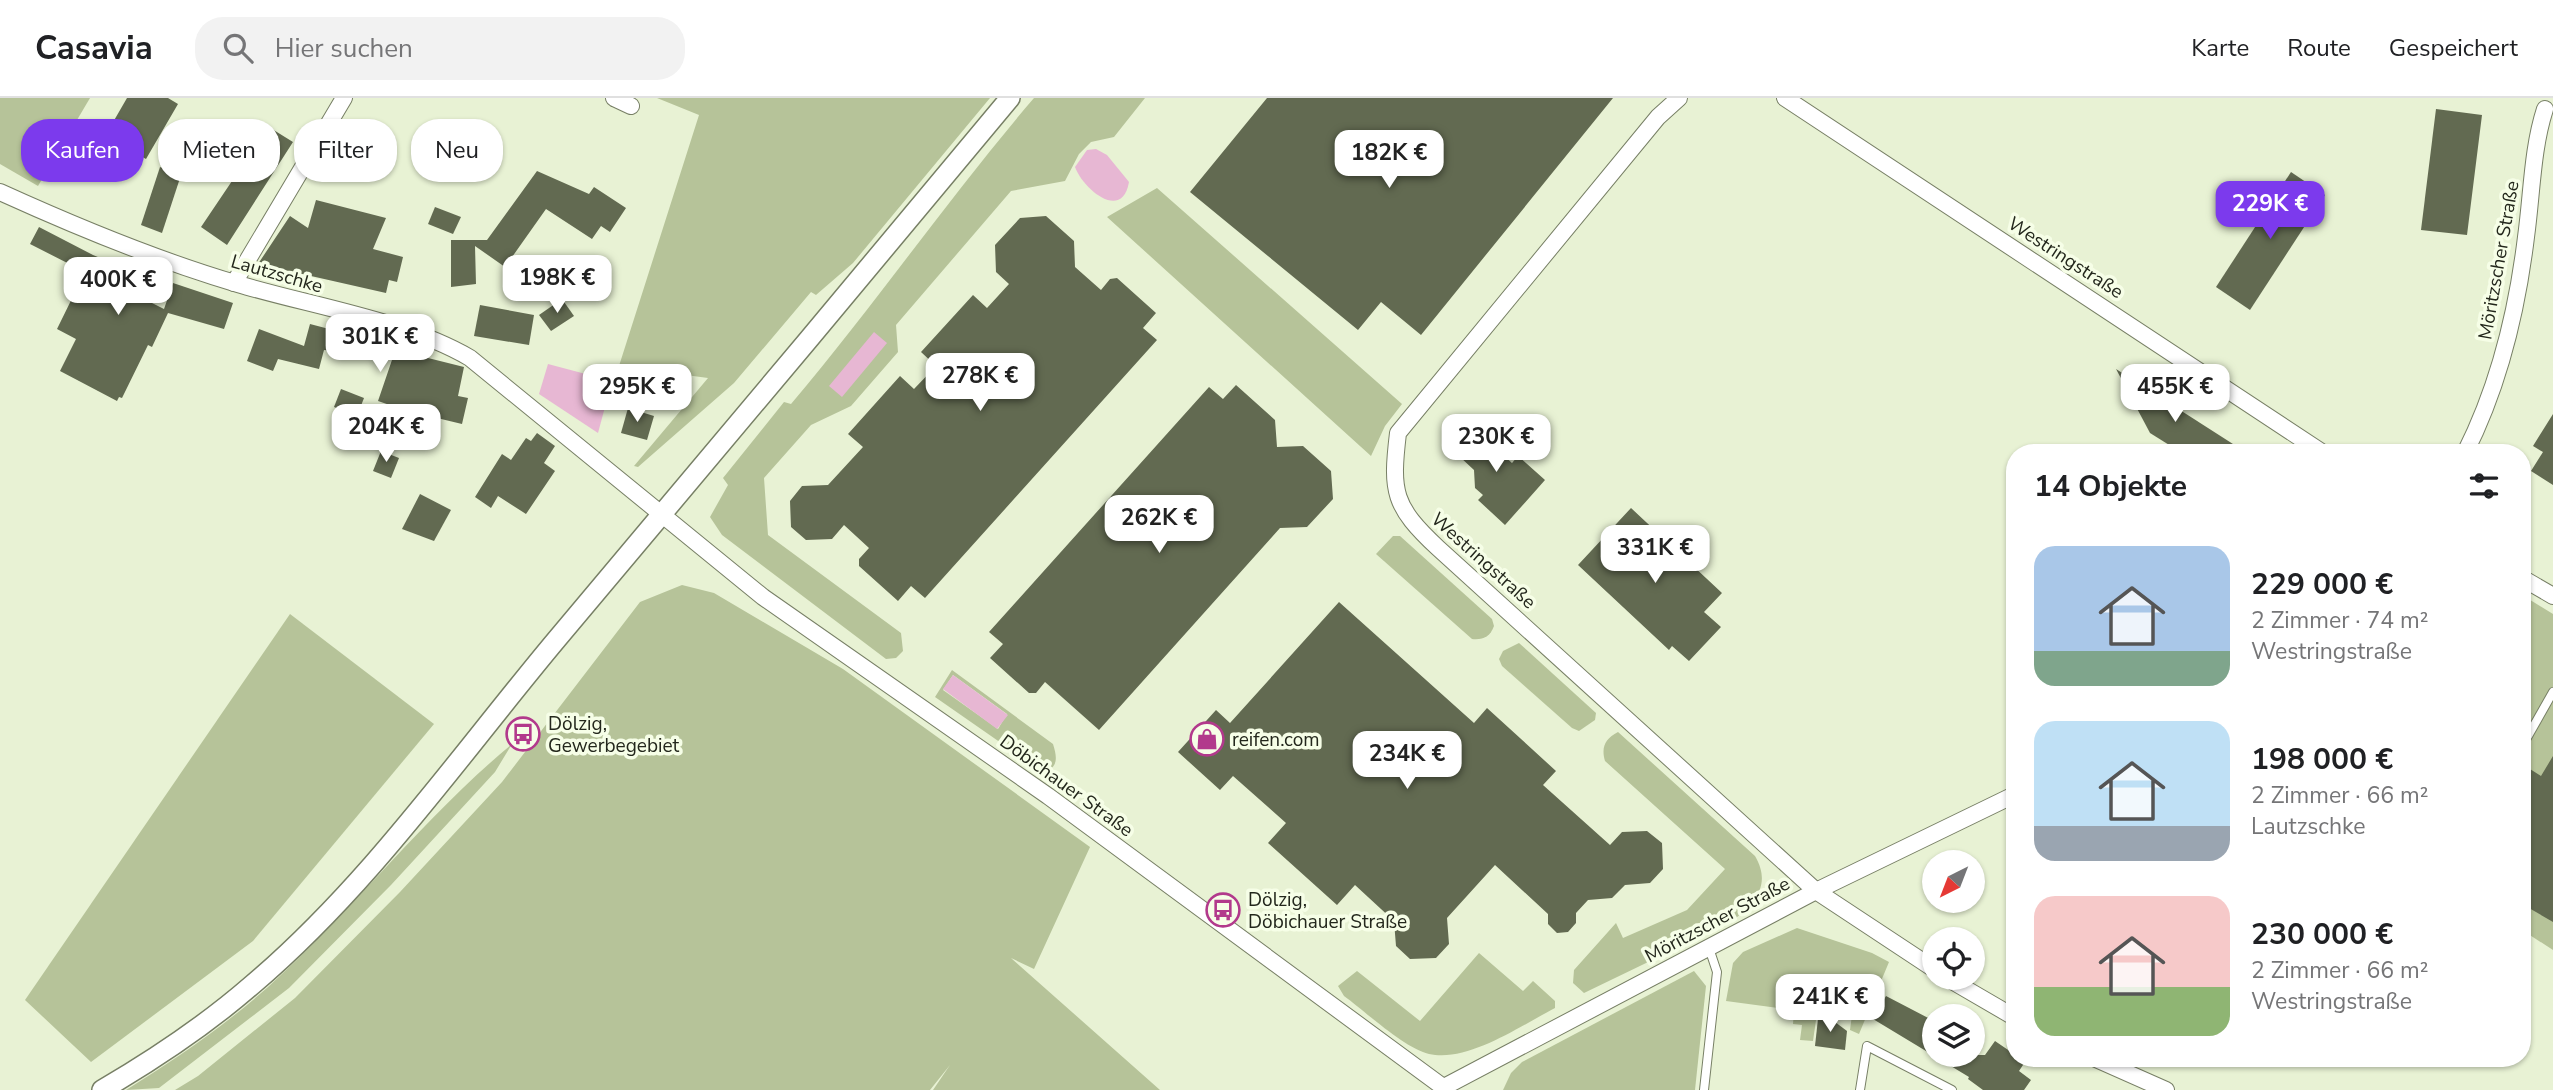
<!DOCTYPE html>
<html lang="de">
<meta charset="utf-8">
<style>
body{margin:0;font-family:"Nunito Sans",sans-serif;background:#f2f2f2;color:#202124;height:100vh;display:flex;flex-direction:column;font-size:26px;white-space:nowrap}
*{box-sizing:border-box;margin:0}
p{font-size:23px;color:#757577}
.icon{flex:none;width:38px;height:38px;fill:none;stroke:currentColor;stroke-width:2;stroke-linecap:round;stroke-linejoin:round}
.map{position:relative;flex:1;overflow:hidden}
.sheet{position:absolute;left:2006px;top:346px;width:525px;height:623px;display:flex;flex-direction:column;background:#fff;border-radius:28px;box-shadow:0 2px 5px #0004}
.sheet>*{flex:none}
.top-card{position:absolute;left:21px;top:21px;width:665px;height:63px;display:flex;gap:14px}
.needle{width:46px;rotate:222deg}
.fabs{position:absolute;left:1922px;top:752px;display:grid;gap:14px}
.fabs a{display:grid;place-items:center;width:63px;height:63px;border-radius:50%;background:#fff;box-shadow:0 2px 5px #0004;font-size:35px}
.price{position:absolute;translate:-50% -60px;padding:0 16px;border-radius:14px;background:#fff;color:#222;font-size:23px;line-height:46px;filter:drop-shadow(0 2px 4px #0008)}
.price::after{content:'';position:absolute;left:50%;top:42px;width:21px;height:16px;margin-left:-10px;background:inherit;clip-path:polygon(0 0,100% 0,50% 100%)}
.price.selected{background:#7c3aed;color:#fff}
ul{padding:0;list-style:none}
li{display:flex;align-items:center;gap:21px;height:175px;padding:0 28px}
li span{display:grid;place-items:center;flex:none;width:196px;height:140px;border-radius:21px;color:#555}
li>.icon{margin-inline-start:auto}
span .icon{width:84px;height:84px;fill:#fffc;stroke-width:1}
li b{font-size:30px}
h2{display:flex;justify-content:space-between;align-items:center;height:84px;padding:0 28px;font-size:30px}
.pill{padding:0 24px;border-radius:28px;background:#fff;box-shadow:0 2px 5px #0004;font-size:24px;line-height:63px}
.pill.selected{background:#7c3aed;color:#fff}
header{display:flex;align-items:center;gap:42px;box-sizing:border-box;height:98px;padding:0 35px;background:#fff;border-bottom:2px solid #e0e0e0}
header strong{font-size:33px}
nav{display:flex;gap:38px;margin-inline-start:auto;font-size:24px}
.search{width:490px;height:63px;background:#f2f2f2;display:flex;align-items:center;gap:18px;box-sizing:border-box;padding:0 24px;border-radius:28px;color:#757577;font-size:26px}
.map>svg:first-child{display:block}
.green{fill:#b6c399;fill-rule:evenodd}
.water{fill:#e7b7d3}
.building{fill:#626a51}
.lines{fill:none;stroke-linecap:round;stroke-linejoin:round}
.service-casing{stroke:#777f65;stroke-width:10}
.minor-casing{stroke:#777f65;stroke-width:18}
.tertiary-casing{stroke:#777f65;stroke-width:22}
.service{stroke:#fff;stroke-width:8}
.minor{stroke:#fff;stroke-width:16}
.tertiary{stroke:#fff;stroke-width:19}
.labels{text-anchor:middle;stroke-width:7;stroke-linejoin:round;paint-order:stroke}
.street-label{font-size:19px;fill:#23271c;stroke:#f6fee7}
.poi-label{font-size:19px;fill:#23271c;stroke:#f6fee7;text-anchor:start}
</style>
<header>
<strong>Casavia</strong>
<div class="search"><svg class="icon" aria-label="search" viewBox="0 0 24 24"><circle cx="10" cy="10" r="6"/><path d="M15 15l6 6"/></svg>Hier suchen</div>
<nav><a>Karte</a><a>Route</a><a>Gespeichert</a></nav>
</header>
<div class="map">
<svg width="2553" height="992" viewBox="0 0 2553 992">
<rect width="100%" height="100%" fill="#e8f2d4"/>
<g class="green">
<polygon points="0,0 90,0 38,88 0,66"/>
<polygon points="657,0 990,0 853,165 816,197 811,194 734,285 638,369 634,368 708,280 619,268 699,17"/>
<path d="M1034,0H1145L1114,39L1091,44L1079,56L1065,83L1011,93L896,227L898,254L851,308L811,327L764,380L768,437L901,535L903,553L896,560L886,561L722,437L710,419L728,387L723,380L784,304L791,306C875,207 949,99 1034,0Z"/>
<polygon points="1157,90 1402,306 1385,328 1371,358 1107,119"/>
<path d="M1393,438H1400L1492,521L1494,528C1490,539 1483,542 1472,541L1376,456Z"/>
<polygon points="682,487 714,495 843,571 1090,749 1034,871 1011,860 1160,992 933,992 950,967 930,992 175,992 198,978 295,900 400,794 502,684 640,504"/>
<polygon points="2522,497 2553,516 2553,852 2522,832"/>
<polygon points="290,516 434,626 253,843 91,964 25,902"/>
<polygon points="1519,545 1596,615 1595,622 1579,633 1572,630 1502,568 1499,561 1503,553"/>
<path d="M952,572L1053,646C1057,659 1059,670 1043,674L935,599ZM953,577L1007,616L998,631L943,592Z"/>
<path d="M1618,634L1755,758C1772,787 1755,806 1731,824L1584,895L1573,885L1574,872L1616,825L1623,840L1687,812L1725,771L1605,663C1601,649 1605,641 1618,634Z"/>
<path d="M512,646L495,674L391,787L289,890L159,990L126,992C176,961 224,928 268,889C353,812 423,720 512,646Z"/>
<polygon points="1797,830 1872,855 1889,864 1859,936 1850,932 1852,917 1849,913 1818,908 1813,943 1800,942 1802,927 1793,926 1794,912 1726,903 1733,865 1743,854"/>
<path d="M1479,855L1523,893L1533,883L1555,903V910C1522,927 1468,965 1429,956C1404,950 1366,914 1344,898L1338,888L1357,873L1420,923Z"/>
<polygon points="1694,873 1706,888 1695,992 1503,992 1511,975 1522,964"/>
</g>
<g class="water">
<path d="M1096,51L1107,57L1129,84C1122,124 1083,91 1075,69L1087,52Z"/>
<polygon points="874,234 887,245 842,299 829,288"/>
<polygon points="548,266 612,283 598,335 539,296"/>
<polygon points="953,577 1008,617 997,631 943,591"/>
</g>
<g class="building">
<polygon points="127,0 168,0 178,6 146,61 132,53 116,80 90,64"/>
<polygon points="1267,0 1613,0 1421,237 1381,204 1358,232 1190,94"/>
<polygon points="2436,11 2482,17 2467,137 2421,132"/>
<polygon points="448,22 473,36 466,50 454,44 447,58 433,50"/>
<polygon points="272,31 293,44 227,147 201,129 232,83 203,66 222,33 257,54"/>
<polygon points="160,69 181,77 162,135 141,127"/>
<polygon points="537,73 589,96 594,89 626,110 610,134 601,128 592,141 546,111 505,169 475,148 476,186 451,189 451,142 487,142"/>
<polygon points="2291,74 2325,97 2250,212 2216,189"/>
<polygon points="316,102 386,120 373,151 403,159 397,184 389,182 386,195 258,166 290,118 308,130"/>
<polygon points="435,109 461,119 453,136 428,126"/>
<polygon points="1046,118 1074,143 1075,169 1101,192 1110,181 1117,180 1156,215 1143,230 1157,242 925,500 911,488 898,503 859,468 859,461 869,450 844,427 832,441 806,442 791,429 790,403 802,388 828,387 863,349 848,336 900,278 914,291 936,268 921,254 973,197 987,210 1009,186 996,174 995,147 1020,120"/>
<polygon points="39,129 93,157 122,169 125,164 146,173 136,197 164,211 173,185 233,205 224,231 168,215 152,249 148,247 122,300 119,299 117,303 60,273 76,241 57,231 85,174 30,146"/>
<polygon points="562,201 574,218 551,233 539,217"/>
<polygon points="480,207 534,217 529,247 474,238"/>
<polygon points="310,226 352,237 399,242 419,249 416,257 464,269 458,298 468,300 462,326 437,320 426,350 403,341 413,315 378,303 393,259 324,252 319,271 278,261 273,273 247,263 259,231 304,248"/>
<polygon points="2116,271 2247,355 2182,355 2150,335"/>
<polygon points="1236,287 1275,322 1277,349 1303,348 1331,373 1333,401 1307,429 1280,430 1099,632 1045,584 1036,595 1029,595 990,560 1003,546 989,534 1209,289 1223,301"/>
<polygon points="341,291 364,300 357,318 334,309"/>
<polygon points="628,310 654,318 647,342 621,335"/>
<polygon points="2553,316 2553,387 2531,373 2543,354 2533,348"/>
<polygon points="1466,323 1512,365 1518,358 1545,382 1505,427 1478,402 1483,397 1475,390 1474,372 1446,346"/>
<polygon points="537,335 555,348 544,365 555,373 526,416 498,398 491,410 475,399 502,356 511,362 526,340 531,343"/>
<polygon points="381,353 399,360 391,380 373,373"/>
<polygon points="420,396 451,412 434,443 402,431"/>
<polygon points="1631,410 1722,495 1704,514 1721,529 1689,563 1672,548 1669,552 1578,467"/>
<polygon points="1339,504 1474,625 1487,610 1556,673 1543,687 1610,747 1622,734 1647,733 1662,745 1663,771 1650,785 1625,787 1612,800 1588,802 1576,815 1576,825 1568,834 1557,835 1548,826 1548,816 1495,767 1447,820 1449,846 1436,860 1410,861 1396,848 1394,823 1355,787 1337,807 1268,745 1286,725 1233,678 1220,692 1178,654 1216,612 1230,625"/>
<polygon points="2553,658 2553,824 2522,806 2522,666 2541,678"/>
<polygon points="1886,898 1934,923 1934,957 1985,957 1995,943 2014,956 2014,961 2025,964 2019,973 2031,982 2024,992 1983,992 1968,981 1969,979 1873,921"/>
<polygon points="1819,912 1847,933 1845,952 1815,948"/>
</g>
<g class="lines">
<defs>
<g id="service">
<polyline points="2524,645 2553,594"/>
<polyline points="1704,992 1717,874 1709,850"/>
<polyline points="1860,992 1867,948 1952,992"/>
</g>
<g id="minor">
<polyline points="614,0 631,8"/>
<path d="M1679,0L1658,19L1398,335C1391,394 1393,408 1438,450L1816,793L1934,871"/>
<polyline points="1785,0 2323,355"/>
<path d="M0,94C77,129 156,162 238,186C311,208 405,222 470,260L763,499L1048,698L1447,992"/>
<polyline points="234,185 344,0"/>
<path d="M2465,355C2499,288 2517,213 2526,139C2532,96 2532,51 2545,11"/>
<polyline points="2522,480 2553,498"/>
<polyline points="1947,880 2014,919"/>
<polyline points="2096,961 2166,992"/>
<polyline points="1444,989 1816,793 2014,697"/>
</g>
<path id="tertiary" d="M102,992C155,961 206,927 252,887C369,788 459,658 557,541C708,361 860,181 1010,0"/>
</defs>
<use href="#service" class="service-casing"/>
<use href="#minor" class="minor-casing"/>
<use href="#tertiary" class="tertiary-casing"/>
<use href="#service" class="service"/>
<use href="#minor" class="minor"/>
<use href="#tertiary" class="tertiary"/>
</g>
<defs>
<symbol id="bus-ring" viewBox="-11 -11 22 22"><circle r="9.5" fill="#f6fee7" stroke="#b2398c" stroke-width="1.5"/><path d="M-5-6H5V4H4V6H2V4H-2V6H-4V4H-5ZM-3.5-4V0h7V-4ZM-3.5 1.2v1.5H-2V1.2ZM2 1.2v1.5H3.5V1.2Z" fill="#b2398c"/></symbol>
<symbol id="shop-ring" viewBox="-11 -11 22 22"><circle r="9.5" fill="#f6fee7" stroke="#b2398c" stroke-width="1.5"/><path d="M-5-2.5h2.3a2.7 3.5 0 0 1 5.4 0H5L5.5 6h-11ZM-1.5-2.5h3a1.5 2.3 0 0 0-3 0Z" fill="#b2398c"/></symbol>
</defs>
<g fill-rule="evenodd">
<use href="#bus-ring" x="504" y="617" width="38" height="38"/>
<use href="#shop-ring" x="1188" y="622" width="38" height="38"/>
<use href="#bus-ring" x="1204" y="793" width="38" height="38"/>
</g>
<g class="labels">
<g class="street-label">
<text transform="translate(2066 159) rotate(33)" y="7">Westringstraße</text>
<text transform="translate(2498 162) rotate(-80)" y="7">Möritzscher Straße</text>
<text transform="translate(277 175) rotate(16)" y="7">Lautzschke</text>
<text transform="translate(1484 462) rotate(42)" y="7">Westringstraße</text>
<text transform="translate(1067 687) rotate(36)" y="7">Döbichauer Straße</text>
<text transform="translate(1717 821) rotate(-28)" y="7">Möritzscher Straße</text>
</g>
<g class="poi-label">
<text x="548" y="632">Dölzig,<tspan x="548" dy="22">Gewerbegebiet</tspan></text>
<text x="1232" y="648">reifen.com</text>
<text x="1248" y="808">Dölzig,<tspan x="1248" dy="22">Döbichauer Straße</tspan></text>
</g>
</g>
</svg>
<div class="fabs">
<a><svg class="needle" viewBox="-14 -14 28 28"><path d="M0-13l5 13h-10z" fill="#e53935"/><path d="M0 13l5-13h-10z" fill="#757577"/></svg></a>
<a><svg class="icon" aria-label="locate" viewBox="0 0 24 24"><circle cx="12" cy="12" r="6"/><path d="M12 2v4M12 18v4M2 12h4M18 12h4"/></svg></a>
<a><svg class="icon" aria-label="layers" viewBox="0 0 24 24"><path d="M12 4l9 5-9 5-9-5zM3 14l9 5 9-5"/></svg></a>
</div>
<b class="price" style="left:1389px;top:92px">182K €</b>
<b class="price selected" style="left:2270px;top:143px">229K €</b>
<b class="price" style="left:557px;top:217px">198K €</b>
<b class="price" style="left:118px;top:219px">400K €</b>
<b class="price" style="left:380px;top:276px">301K €</b>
<b class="price" style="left:980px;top:315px">278K €</b>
<b class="price" style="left:637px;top:326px">295K €</b>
<b class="price" style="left:2175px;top:326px">455K €</b>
<b class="price" style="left:386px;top:366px">204K €</b>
<b class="price" style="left:1496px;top:376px">230K €</b>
<b class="price" style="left:1159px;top:457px">262K €</b>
<b class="price" style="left:1655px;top:487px">331K €</b>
<b class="price" style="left:1407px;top:693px">234K €</b>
<b class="price" style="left:1830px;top:936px">241K €</b>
<div class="top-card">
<a class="pill selected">Kaufen</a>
<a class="pill">Mieten</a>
<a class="pill">Filter</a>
<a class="pill">Neu</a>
</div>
<section class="sheet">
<h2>14 Objekte<svg class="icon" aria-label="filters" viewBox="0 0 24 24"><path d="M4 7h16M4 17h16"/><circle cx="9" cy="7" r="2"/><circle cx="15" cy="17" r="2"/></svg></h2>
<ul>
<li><span style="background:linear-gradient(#a9c7e8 75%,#7fa58c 0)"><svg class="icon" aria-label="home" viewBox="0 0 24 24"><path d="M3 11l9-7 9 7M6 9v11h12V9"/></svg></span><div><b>229 000 €</b><p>2 Zimmer · 74 m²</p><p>Westringstraße</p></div></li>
<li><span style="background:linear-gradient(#bfe0f5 75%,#9aa5b1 0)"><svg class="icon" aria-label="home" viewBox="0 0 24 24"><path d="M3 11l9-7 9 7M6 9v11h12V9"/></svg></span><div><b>198 000 €</b><p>2 Zimmer · 66 m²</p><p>Lautzschke</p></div></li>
<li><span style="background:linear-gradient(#f6c9c9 65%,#8fb573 0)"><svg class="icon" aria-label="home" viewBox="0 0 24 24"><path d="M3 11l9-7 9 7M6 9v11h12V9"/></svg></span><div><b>230 000 €</b><p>2 Zimmer · 66 m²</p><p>Westringstraße</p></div></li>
</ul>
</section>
</div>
